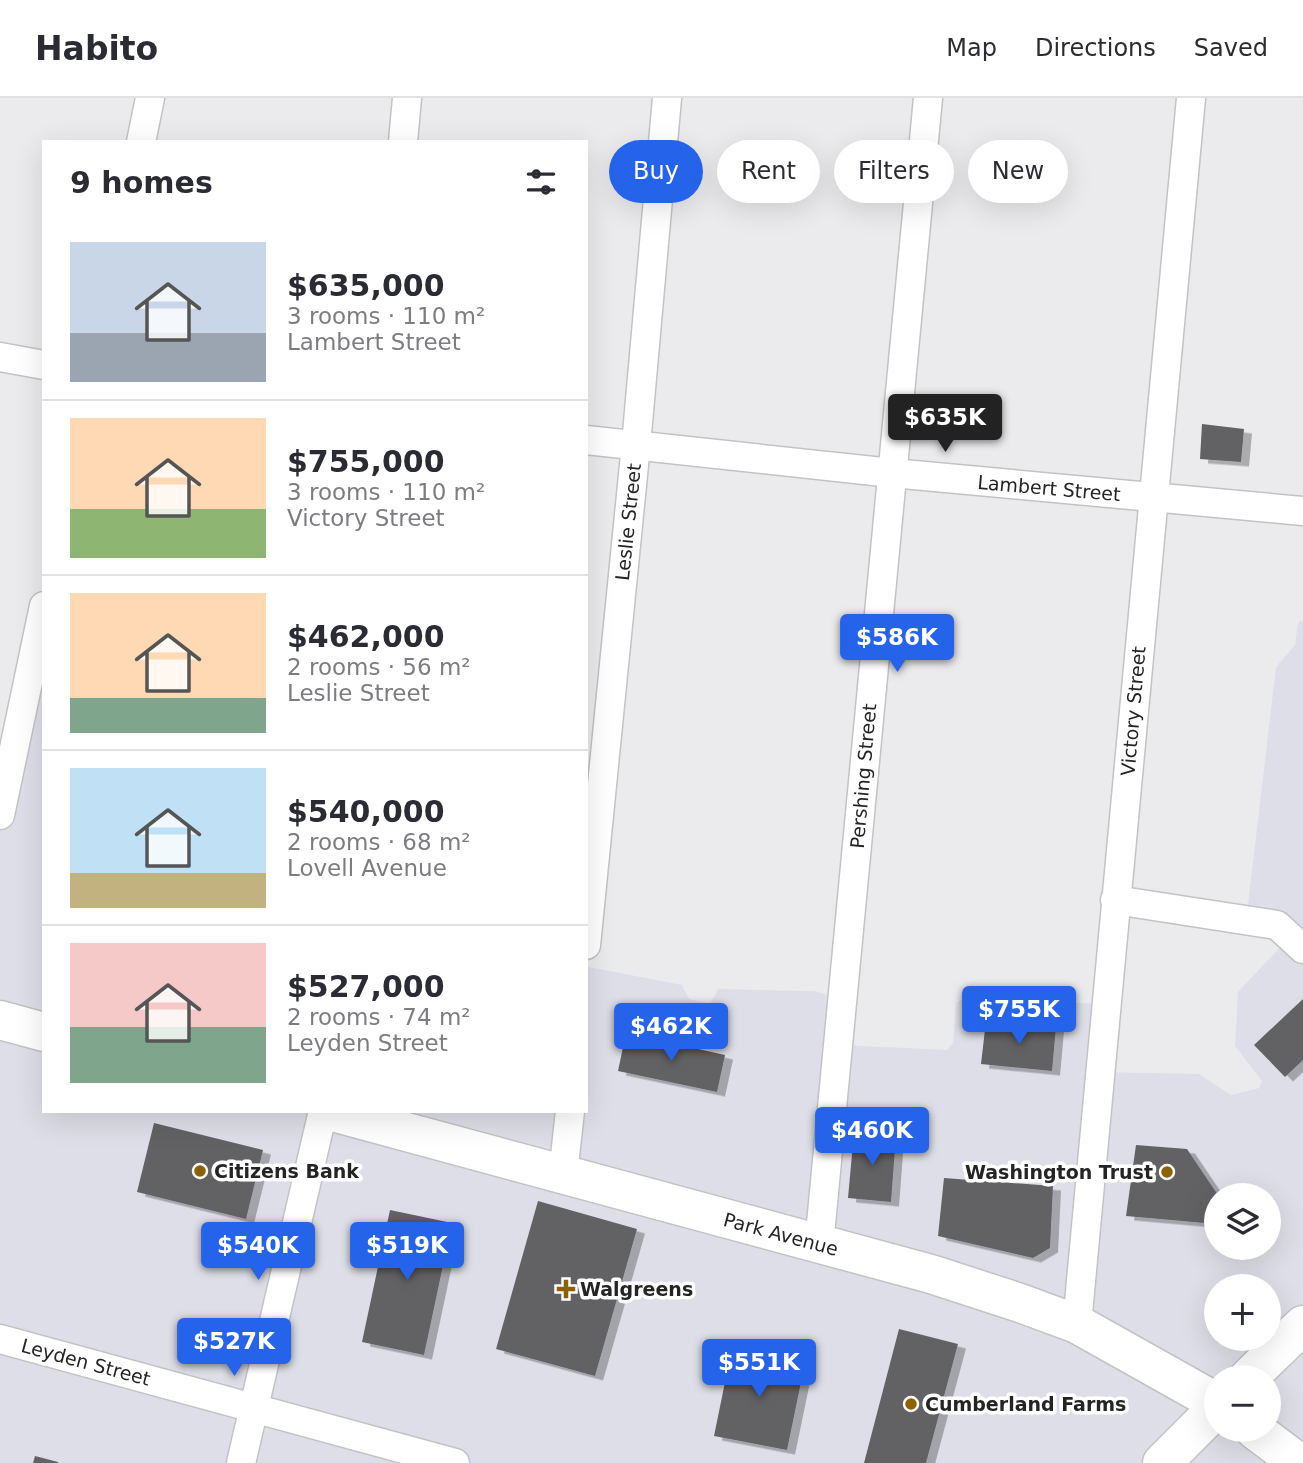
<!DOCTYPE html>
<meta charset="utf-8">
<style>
body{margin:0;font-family:"DejaVu Sans",sans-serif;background:#f7f7f7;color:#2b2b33;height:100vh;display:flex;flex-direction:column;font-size:26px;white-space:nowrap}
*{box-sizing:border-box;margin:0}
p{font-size:23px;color:#7c7c81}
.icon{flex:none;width:38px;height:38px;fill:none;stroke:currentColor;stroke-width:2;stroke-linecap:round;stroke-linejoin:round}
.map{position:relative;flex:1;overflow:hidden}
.side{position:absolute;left:42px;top:42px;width:546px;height:973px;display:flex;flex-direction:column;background:#fff;border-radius:0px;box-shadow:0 7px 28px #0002}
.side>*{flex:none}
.banner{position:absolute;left:609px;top:42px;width:588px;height:63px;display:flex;gap:14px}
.tools{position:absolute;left:1204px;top:1085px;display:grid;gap:14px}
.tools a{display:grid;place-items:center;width:77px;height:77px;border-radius:50%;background:#fff;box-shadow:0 7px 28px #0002;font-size:35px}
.price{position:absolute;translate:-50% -60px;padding:0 16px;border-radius:7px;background:#2563eb;color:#fff;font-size:23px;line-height:46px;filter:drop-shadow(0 2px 4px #0008)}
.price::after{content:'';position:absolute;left:50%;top:42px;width:21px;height:16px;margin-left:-10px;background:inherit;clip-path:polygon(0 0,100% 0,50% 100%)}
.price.on{background:#222;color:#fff}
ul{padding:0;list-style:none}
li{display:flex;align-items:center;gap:21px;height:175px;padding:0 28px}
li+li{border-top:2px solid #e1e1e2}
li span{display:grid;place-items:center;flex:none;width:196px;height:140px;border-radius:0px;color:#555}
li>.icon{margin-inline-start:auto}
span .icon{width:84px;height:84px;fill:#fffc;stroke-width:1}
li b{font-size:30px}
h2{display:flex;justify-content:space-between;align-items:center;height:84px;padding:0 28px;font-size:30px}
.tag{padding:0 24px;border-radius:32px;background:#fff;box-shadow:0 7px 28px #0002;font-size:24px;line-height:63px}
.tag.on{background:#2563eb;color:#fff}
header{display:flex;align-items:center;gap:42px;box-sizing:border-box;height:98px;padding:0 35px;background:#fff;border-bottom:2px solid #e1e1e2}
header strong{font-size:33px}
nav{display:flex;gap:38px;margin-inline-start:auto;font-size:24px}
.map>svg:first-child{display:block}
.built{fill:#dedee8;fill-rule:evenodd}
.building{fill:#626265;filter:url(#shadow)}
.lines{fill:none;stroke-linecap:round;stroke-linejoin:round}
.street-casing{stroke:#c3c3c6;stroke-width:31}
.primary-casing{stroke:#c3c3c6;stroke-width:41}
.street{stroke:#fff;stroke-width:28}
.primary{stroke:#fff;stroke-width:38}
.poi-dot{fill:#8c6104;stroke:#fff;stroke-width:2.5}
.labels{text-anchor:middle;stroke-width:7;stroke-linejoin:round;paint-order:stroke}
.street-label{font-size:19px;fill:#242425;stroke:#fff}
.poi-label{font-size:19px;font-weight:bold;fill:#242425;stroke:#fff;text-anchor:start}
</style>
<header>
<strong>Habito</strong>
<nav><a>Map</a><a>Directions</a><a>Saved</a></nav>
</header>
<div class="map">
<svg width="1303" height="1365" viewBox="0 0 1303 1365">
<defs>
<filter id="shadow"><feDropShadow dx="8" dy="4.5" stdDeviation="0" flood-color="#0004"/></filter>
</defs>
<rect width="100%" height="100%" fill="#ebebee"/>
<path class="built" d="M1303,522V1365H0V722L44,549V1013H586V863L589,869L682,887L689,901L710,906L718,891L814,893L842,901V947L947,952L953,945L956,905L966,900L1104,906L1103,974L1199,976L1231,997L1259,990L1262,983L1235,948L1238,894L1292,837L1247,815L1276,569L1295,547L1298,525ZM1216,1097H1269V1150H1216ZM1216,1188H1269V1241H1216ZM1216,1279H1269V1332H1216Z"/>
<g class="building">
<polygon points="1202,326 1244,331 1241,364 1200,361"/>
<polygon points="1303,901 1303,962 1285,979 1254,947"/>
<polygon points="986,923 1056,929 1052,973 981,966"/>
<polygon points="626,935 725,957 717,994 618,973"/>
<polygon points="154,1025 263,1052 246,1121 137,1094"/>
<polygon points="854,1034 896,1038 891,1104 848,1100"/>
<polygon points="1136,1047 1187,1051 1218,1097 1216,1126 1126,1118"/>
<polygon points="944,1080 1053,1088 1050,1150 1033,1160 938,1138"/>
<polygon points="538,1103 637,1131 595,1278 496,1251"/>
<polygon points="390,1112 452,1125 424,1257 362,1244"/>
<polygon points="899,1231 958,1246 926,1365 864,1365"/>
<polygon points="732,1250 805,1265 787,1352 714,1338"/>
<polygon points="35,1358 58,1364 58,1365 33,1365"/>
</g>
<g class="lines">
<defs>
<g id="street">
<polyline points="141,44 150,0"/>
<polyline points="403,44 407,0"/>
<polyline points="0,259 44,267"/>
<polyline points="586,342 892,375 1303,413"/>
<polyline points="0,717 44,508"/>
<polyline points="1115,802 1277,827 1303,851"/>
<polyline points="586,847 636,347 667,0"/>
<polyline points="563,1076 570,1013"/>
<polyline points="819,1147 928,0"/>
<polyline points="1077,1226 1191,0"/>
<polyline points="0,1241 455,1365"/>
<polyline points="241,1365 323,1013"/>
</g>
<g id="primary">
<polyline points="0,922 44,934"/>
<polyline points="329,1013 931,1176 1020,1205 1077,1226 1216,1304"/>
<polyline points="1249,1279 1303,1227"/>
<polyline points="1255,1332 1299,1365"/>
<polyline points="1162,1365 1216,1311"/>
</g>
</defs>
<use href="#street" class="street-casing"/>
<use href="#primary" class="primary-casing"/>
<use href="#street" class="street"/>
<use href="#primary" class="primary"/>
</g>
<g class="poi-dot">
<circle cx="200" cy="1073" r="7"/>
<circle cx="1167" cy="1074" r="7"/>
<path d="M562.5 1180.5h7v7h7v7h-7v7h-7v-7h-7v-7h7z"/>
<circle cx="911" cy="1306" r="7"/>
</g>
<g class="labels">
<g class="street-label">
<text transform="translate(1049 390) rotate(5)" y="7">Lambert Street</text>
<text transform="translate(628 424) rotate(-84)" y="7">Leslie Street</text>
<text transform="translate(1133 613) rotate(-85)" y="7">Victory Street</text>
<text transform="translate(863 678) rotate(-85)" y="7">Pershing Street</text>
<text transform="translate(781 1136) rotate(15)" y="7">Park Avenue</text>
<text transform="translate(86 1264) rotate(15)" y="7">Leyden Street</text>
</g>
<g class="poi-label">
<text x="214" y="1080">Citizens Bank</text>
<text x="1153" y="1081" text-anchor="end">Washington Trust</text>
<text x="580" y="1198">Walgreens</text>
<text x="925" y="1313">Cumberland Farms</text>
</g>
</g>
</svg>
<div class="tools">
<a><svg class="icon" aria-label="layers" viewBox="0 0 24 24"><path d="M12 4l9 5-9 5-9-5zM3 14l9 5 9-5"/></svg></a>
<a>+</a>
<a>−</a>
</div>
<b class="price on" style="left:945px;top:356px">$635K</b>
<b class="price" style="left:897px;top:576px">$586K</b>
<b class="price" style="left:1019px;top:948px">$755K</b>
<b class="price" style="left:671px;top:965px">$462K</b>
<b class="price" style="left:872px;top:1069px">$460K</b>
<b class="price" style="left:258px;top:1184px">$540K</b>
<b class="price" style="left:407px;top:1184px">$519K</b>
<b class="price" style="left:234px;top:1280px">$527K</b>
<b class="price" style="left:759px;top:1301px">$551K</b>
<div class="banner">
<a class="tag on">Buy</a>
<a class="tag">Rent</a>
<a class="tag">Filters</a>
<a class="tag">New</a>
</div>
<section class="side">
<h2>9 homes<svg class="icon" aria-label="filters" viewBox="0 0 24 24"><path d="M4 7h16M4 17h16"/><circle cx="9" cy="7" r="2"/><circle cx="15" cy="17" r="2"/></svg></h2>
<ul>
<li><span style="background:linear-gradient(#c9d6e8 65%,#9aa5b1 0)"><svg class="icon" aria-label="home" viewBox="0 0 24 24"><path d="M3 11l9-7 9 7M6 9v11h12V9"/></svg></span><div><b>$635,000</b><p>3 rooms · 110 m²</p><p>Lambert Street</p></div></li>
<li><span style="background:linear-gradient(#ffd9b3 65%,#8fb573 0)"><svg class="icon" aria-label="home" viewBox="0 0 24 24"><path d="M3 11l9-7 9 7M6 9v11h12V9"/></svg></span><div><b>$755,000</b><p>3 rooms · 110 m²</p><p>Victory Street</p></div></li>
<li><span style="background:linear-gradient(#ffd9b3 75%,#7fa58c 0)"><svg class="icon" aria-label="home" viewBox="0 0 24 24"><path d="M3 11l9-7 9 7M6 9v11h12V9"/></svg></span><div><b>$462,000</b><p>2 rooms · 56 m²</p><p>Leslie Street</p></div></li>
<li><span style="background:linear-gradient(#bfe0f5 75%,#c2b280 0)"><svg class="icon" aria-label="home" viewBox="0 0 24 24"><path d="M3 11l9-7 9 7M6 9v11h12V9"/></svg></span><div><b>$540,000</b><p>2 rooms · 68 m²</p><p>Lovell Avenue</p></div></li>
<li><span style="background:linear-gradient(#f6c9c9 60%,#7fa58c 0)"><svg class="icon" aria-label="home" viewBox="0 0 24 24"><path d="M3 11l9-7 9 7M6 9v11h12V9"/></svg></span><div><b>$527,000</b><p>2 rooms · 74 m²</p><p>Leyden Street</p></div></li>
</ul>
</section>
</div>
